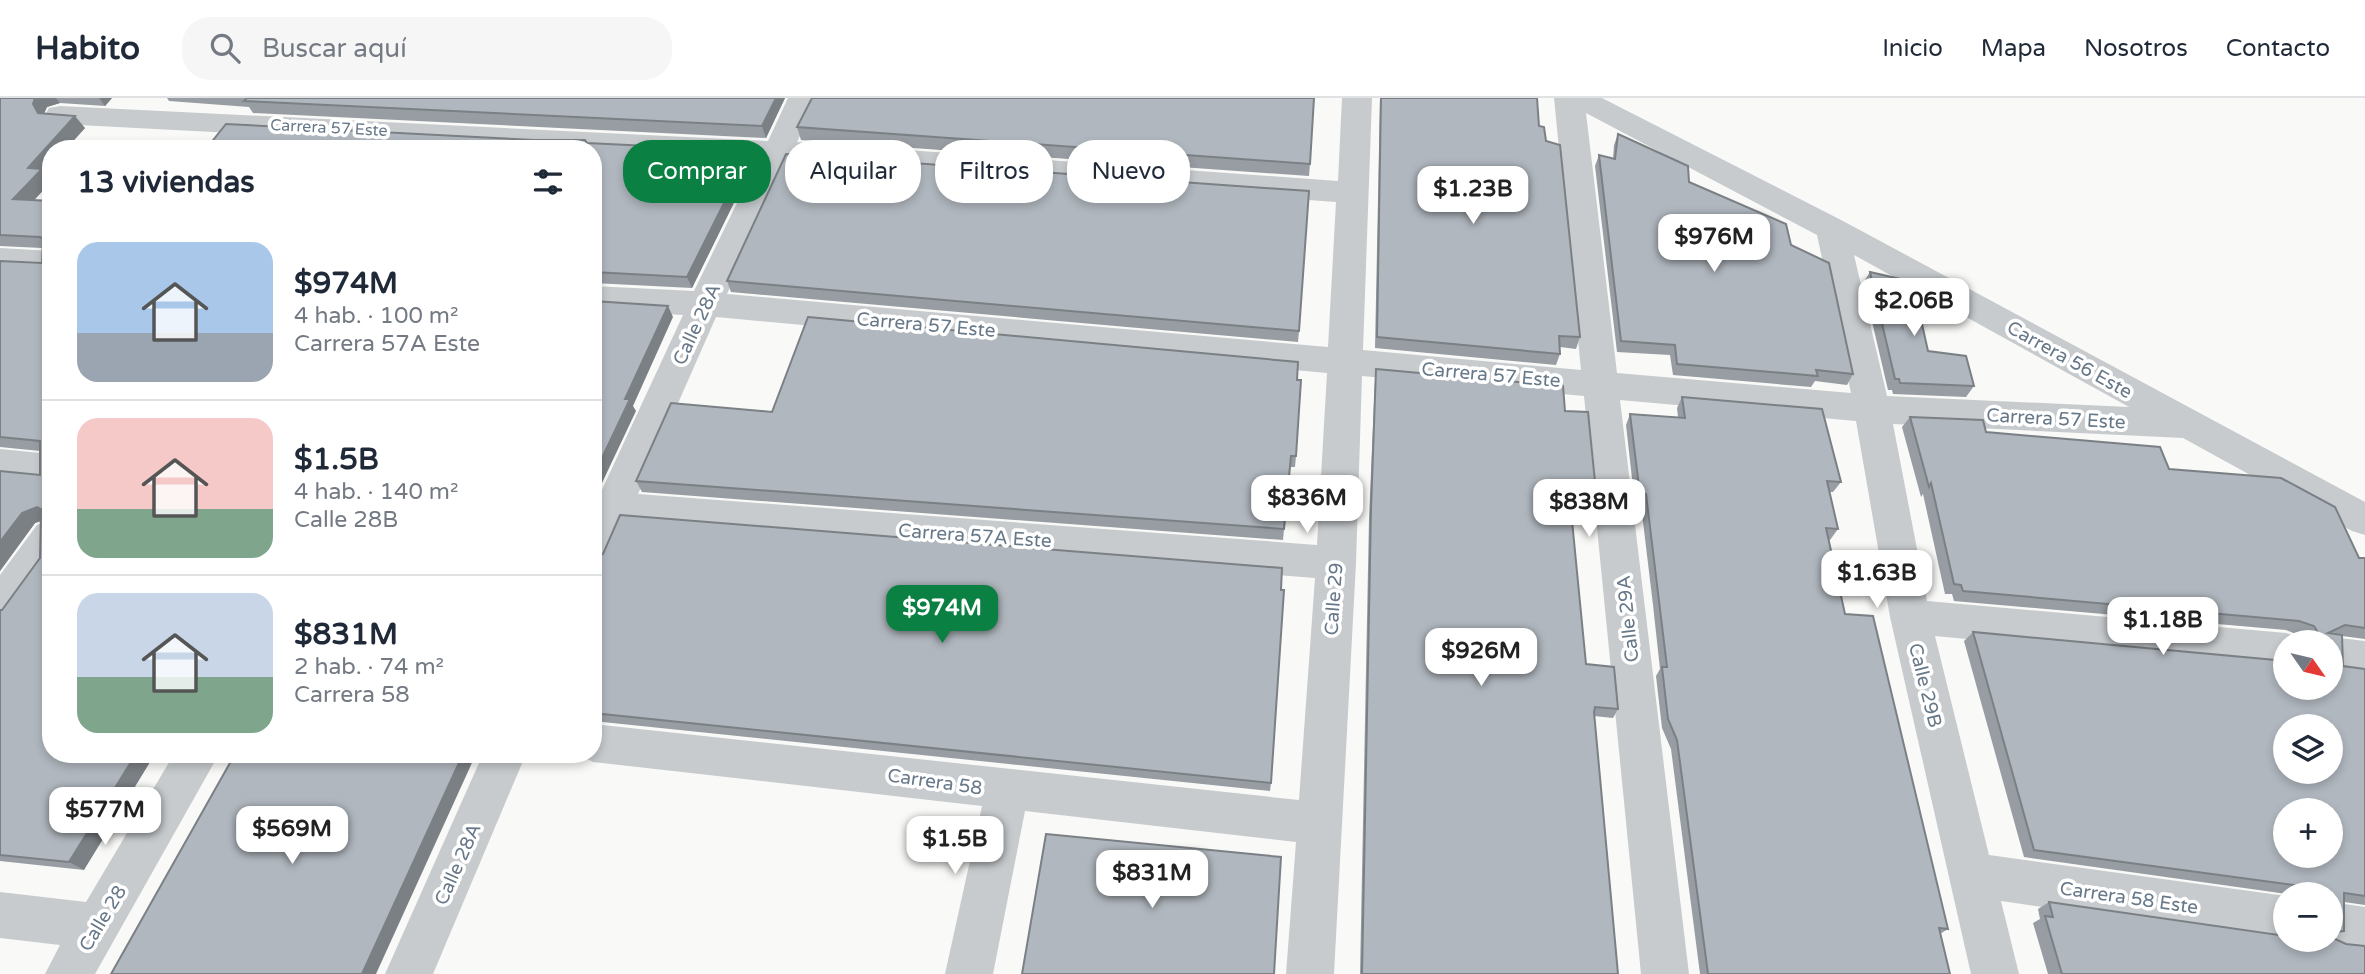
<!DOCTYPE html>
<html lang="es">
<meta charset="utf-8">
<style>
body{margin:0;font-family:"Varela Round",sans-serif;background:#f6f6f7;color:#1f2937;height:100vh;display:flex;flex-direction:column;font-size:26px;white-space:nowrap}
*{box-sizing:border-box;margin:0}
p{font-size:23px;color:#747a83}
.icon{flex:none;width:38px;height:38px;fill:none;stroke:currentColor;stroke-width:2;stroke-linecap:round;stroke-linejoin:round}
.map{position:relative;flex:1;overflow:hidden}
.side{position:absolute;left:42px;top:42px;width:560px;height:623px;display:flex;flex-direction:column;background:#fff;border-radius:28px;box-shadow:0 4px 10px #0003}
.side>*{flex:none}
.guide{position:absolute;left:623px;top:42px;width:665px;height:63px;display:flex;gap:14px}
.needle{width:46px;rotate:124deg}
.controls{position:absolute;left:2273px;top:532px;display:grid;gap:14px}
.controls a{display:grid;place-items:center;width:70px;height:70px;border-radius:50%;background:#fff;box-shadow:0 4px 10px #0003;font-size:35px}
.price{position:absolute;translate:-50% -60px;padding:0 16px;border-radius:14px;background:#fff;color:#222;font-size:23px;line-height:46px;filter:drop-shadow(0 2px 4px #0008)}
.price::after{content:'';position:absolute;left:50%;top:42px;width:21px;height:16px;margin-left:-10px;background:inherit;clip-path:polygon(0 0,100% 0,50% 100%)}
.price.active{background:#0b8043;color:#fff}
ul{padding:0;list-style:none}
li{display:flex;align-items:center;gap:21px;height:175px;padding:0 35px}
li+li{border-top:2px solid #e0e1e3}
li span{display:grid;place-items:center;flex:none;width:196px;height:140px;border-radius:21px;color:#555}
li>.icon{margin-inline-start:auto}
span .icon{width:84px;height:84px;fill:#fffc;stroke-width:1}
li b{font-size:30px}
h2{display:flex;justify-content:space-between;align-items:center;height:84px;padding:0 35px;font-size:30px}
.pill{padding:0 24px;border-radius:28px;background:#fff;box-shadow:0 4px 10px #0003;font-size:24px;line-height:63px}
.pill.active{background:#0b8043;color:#fff}
header{display:flex;align-items:center;gap:42px;box-sizing:border-box;height:98px;padding:0 35px;background:#fff;border-bottom:2px solid #e0e1e3}
header strong{font-size:33px}
nav{display:flex;gap:38px;margin-inline-start:auto;font-size:24px}
.search{width:490px;height:63px;background:#f6f6f7;display:flex;align-items:center;gap:18px;box-sizing:border-box;padding:0 24px;border-radius:28px;color:#747a83;font-size:26px}
.map>svg:first-child{display:block}
.lines{fill:none;stroke-linecap:round;stroke-linejoin:round}
.street{fill:#c7cbce;fill-rule:evenodd}
.wall{fill:#979da3}
.shaded-wall{fill:#7b8085}
.building{fill:#b0b7be;stroke:#7b8085;stroke-width:2;fill-rule:evenodd}
.labels{text-anchor:middle;stroke-width:7;stroke-linejoin:round;paint-order:stroke}
.far-street-label{font-size:16px;fill:#677889;stroke:#fff}
.street-label{font-size:19px;fill:#677889;stroke:#fff}
</style>
<header>
<strong>Habito</strong>
<div class="search"><svg class="icon" aria-label="search" viewBox="0 0 24 24"><circle cx="10" cy="10" r="6"/><path d="M15 15l6 6"/></svg>Buscar aquí</div>
<nav><a>Inicio</a><a>Mapa</a><a>Nosotros</a><a>Contacto</a></nav>
</header>
<div class="map">
<svg width="2365" height="876" viewBox="0 0 2365 876">
<rect width="100%" height="100%" fill="#f9f9f7"/>
<g class="lines">
<g class="street">
<path d="M788,0H818L797,44L1338,83L1342,0H1372L1363,252L1581,272L1554,0H1602L1843,123L2365,404V437L2352,433L2183,340L1893,326L1927,503L2286,535L2300,540L2302,544H2286V571L1935,538L1989,757L2286,798V842H2291L2286,844L2001,803L2019,876H1971L1890,519L1856,323L1620,302L1689,876H1641L1584,298L1362,278L1356,465L1334,876H1286L1296,744L1025,713L993,876H945L982,708L593,664L577,656H593V626L1299,702L1315,480L625,425L607,465L593,470L594,409L683,217L593,212V188L694,193L758,62L593,54V51H539L60,26L49,24L45,17L49,10L60,8L768,43ZM1586,15L1817,137L1851,295L1617,275ZM788,64L1336,104L1328,249L727,196ZM1854,157L2129,309L1887,298ZM716,219L1327,275L1317,447L638,396Z"/>
<polygon points="0,150 51,153 51,175 0,172"/>
<polygon points="0,351 51,356 51,386 0,381"/>
<polygon points="51,422 51,469 14,520 0,525 0,477 37,427"/>
<polygon points="2331,539 2365,543 2365,579 2331,575 2331,544 2317,544"/>
<polygon points="174,656 219,656 95,876 45,876 60,847 0,840 0,794 86,804"/>
<polygon points="483,656 526,656 433,876 385,876"/>
<polygon points="2331,804 2365,809 2365,855 2331,850 2315,843 2331,842"/>
</g>
</g>
<g class="wall">
<polygon points="0,0 112,0 105,8 60,5 47,9 44,15 85,30 45,74 51,80 51,84 34,102 51,103 84,772 0,763 0,512 2,512 40,460 40,423 35,425 0,473 0,373 40,377 40,353 0,349 0,163 42,165 42,150 0,148"/>
<polygon points="167,0 785,0 766,40 253,15 249,9 169,3"/>
<polygon points="1380,0 1537,0 1539,28 1580,239 1576,251 1560,249 1560,256 1556,267 1375,250"/>
<polygon points="797,29 1310,66 1309,78 801,42"/>
<polygon points="1618,36 1689,84 1791,147 1853,276 1847,287 1815,283 1811,289 1673,277 1670,257 1617,254 1595,68 1599,57 1613,61 1614,47"/>
<polygon points="587,45 754,64 692,190 593,185 593,51"/>
<polygon points="1870,174 1917,204 1928,253 1974,288 1966,299 1893,296 1892,292 1888,292 1863,185"/>
<polygon points="727,183 1299,233 1298,244 731,194"/>
<polygon points="1376,271 1565,313 1596,394 1592,404 1570,403 1586,566 1618,611 1613,620 1594,618 1618,876 1360,876 1369,420 1375,282"/>
<polygon points="1297,282 1296,358 1295,369 1290,369 1283,442 642,394 636,383"/>
<polygon points="1682,299 1841,384 1833,394 1829,394 1838,431 1830,442 1828,442 1845,516 1948,831 1940,836 1950,876 1700,876 1671,651 1662,630 1656,578 1660,571 1653,507 1641,407 1635,407 1626,327 1630,316 1678,319 1677,310"/>
<polygon points="1910,319 2169,371 2359,460 2365,460 2365,541 2342,538 2343,568 2365,571 2365,807 2344,804 2344,833 2331,838 2331,796 2287,796 2024,759 1964,543 1973,534 2331,590 2302,544 2292,544 2301,538 2286,532 1954,503 1952,496 1945,496 1923,396 1921,399 1902,329"/>
<polygon points="593,459 1271,685 1270,693 593,623"/>
<polygon points="2049,804 2365,876 2048,876 2033,825 2040,821 2038,811"/>
</g>
<g class="shaded-wall">
<polygon points="35,0 56,0 60,5 47,9 43,18 38,15 33,6"/>
<polygon points="99,0 112,0 105,8"/>
<polygon points="776,0 785,0 766,40 762,28"/>
<polygon points="75,18 85,30 66,51 51,51 51,68 45,74 51,80 51,84 24,113 13,101 28,70"/>
<polygon points="750,53 754,64 692,190 687,179"/>
<polygon points="668,208 673,219 633,308 636,313 593,404 593,379 625,301"/>
<polygon points="37,409 50,420 35,425 0,473 0,444 22,415"/>
<polygon points="136,656 155,656 84,772 69,764"/>
<polygon points="463,656 476,656 376,876 362,876"/>
</g>
<g class="building">
<polygon points="0,0 35,0 33,6 38,15 75,18 28,70 42,71 13,101 51,103 51,656 136,656 69,764 0,757 0,512 2,512 40,460 41,411 37,409 22,415 0,444 0,373 40,377 40,343 0,339 0,163 42,165 43,141 40,139 0,137"/>
<polygon points="247,0 776,0 762,28 244,3"/>
<polygon points="812,0 1314,0 1310,66 797,29"/>
<polygon points="1381,0 1537,0 1539,28 1544,29 1546,43 1560,47 1580,239 1559,238 1560,256 1377,239"/>
<polygon points="226,26 533,42 585,42 587,45 750,53 687,179 593,174 593,51 206,51"/>
<polygon points="1618,36 1688,68 1689,84 1786,126 1791,147 1829,165 1853,276 1816,272 1818,278 1677,266 1675,247 1621,243 1599,57 1615,61"/>
<polygon points="786,56 1309,93 1299,233 727,183"/>
<polygon points="1870,174 1918,185 1917,204 1928,253 1966,258 1974,288 1900,285 1899,281 1895,281"/>
<polygon points="593,203 668,208 625,301 630,301 593,379"/>
<polygon points="808,219 1298,264 1297,282 1301,282 1296,358 1291,358 1284,431 636,383 671,305 772,314"/>
<polygon points="1376,271 1563,288 1565,313 1588,314 1596,394 1569,392 1586,566 1614,569 1618,611 1595,609 1594,614 1618,876 1362,876 1371,410"/>
<polygon points="1682,299 1822,311 1841,384 1827,383 1838,431 1826,430 1845,516 1873,518 1948,831 1939,830 1950,876 1708,876 1677,642 1668,621 1662,569 1667,569 1646,396 1640,396 1630,316 1685,320"/>
<path d="M1910,319L1983,322L1986,334L2160,349L2169,371L2281,380L2335,409L2359,460H2365V530L2345,527L2328,535L2342,537L2343,568L2365,571V798L2344,795V833L2331,834V796H2303V791L2301,788L2034,752L1973,534L2286,563V590H2331V544H2302L2301,537H2315L2317,533L2314,528L2299,523L1963,493L1961,487L1954,486L1931,385L1929,389ZM2286,628H2331V674H2286ZM2286,712H2331V758H2286Z"/>
<polygon points="620,417 1282,470 1281,492 1284,492 1271,685 593,615 593,459 603,456"/>
<polygon points="235,656 463,656 362,876 111,876"/>
<polygon points="1046,736 1281,759 1274,876 1022,876"/>
<polygon points="2049,804 2286,838 2286,842 2331,842 2331,839 2346,846 2365,848 2365,876 2062,876 2045,818 2053,819"/>
</g>
<g class="labels">
<g class="far-street-label">
<text transform="translate(329 29) rotate(3)" y="6">Carrera 57 Este</text>
</g>
<g class="street-label">
<text transform="translate(696 226) rotate(-65)" y="7">Calle 28A</text>
<text transform="translate(926 226) rotate(5)" y="7">Carrera 57 Este</text>
<text transform="translate(2070 261) rotate(29)" y="7">Carrera 56 Este</text>
<text transform="translate(1491 276) rotate(5)" y="7">Carrera 57 Este</text>
<text transform="translate(2056 320) rotate(3)" y="7">Carrera 57 Este</text>
<text transform="translate(975 437) rotate(4)" y="7">Carrera 57A Este</text>
<text transform="translate(1333 501) rotate(-86)" y="7">Calle 29</text>
<text transform="translate(1627 521) rotate(-96)" y="7">Calle 29A</text>
<text transform="translate(1926 587) rotate(76)" y="7">Calle 29B</text>
<text transform="translate(935 683) rotate(8)" y="7">Carrera 58</text>
<text transform="translate(457 766) rotate(-66)" y="7">Calle 28A</text>
<text transform="translate(2129 799) rotate(8)" y="7">Carrera 58 Este</text>
<text transform="translate(102 820) rotate(-59)" y="7">Calle 28</text>
</g>
</g>
</svg>
<div class="controls">
<a><svg class="needle" viewBox="-14 -14 28 28"><path d="M0-13l5 13h-10z" fill="#e53935"/><path d="M0 13l5-13h-10z" fill="#747a83"/></svg></a>
<a><svg class="icon" aria-label="layers" viewBox="0 0 24 24"><path d="M12 4l9 5-9 5-9-5zM3 14l9 5 9-5"/></svg></a>
<a>+</a>
<a>−</a>
</div>
<b class="price" style="left:1473px;top:128px">$1.23B</b>
<b class="price" style="left:1714px;top:176px">$976M</b>
<b class="price" style="left:1914px;top:240px">$2.06B</b>
<b class="price" style="left:1307px;top:437px">$836M</b>
<b class="price" style="left:1589px;top:441px">$838M</b>
<b class="price" style="left:1877px;top:512px">$1.63B</b>
<b class="price active" style="left:942px;top:547px">$974M</b>
<b class="price" style="left:2163px;top:559px">$1.18B</b>
<b class="price" style="left:1481px;top:590px">$926M</b>
<b class="price" style="left:105px;top:749px">$577M</b>
<b class="price" style="left:292px;top:768px">$569M</b>
<b class="price" style="left:955px;top:778px">$1.5B</b>
<b class="price" style="left:1152px;top:812px">$831M</b>
<div class="guide">
<a class="pill active">Comprar</a>
<a class="pill">Alquilar</a>
<a class="pill">Filtros</a>
<a class="pill">Nuevo</a>
</div>
<section class="side">
<h2>13 viviendas<svg class="icon" aria-label="filters" viewBox="0 0 24 24"><path d="M4 7h16M4 17h16"/><circle cx="9" cy="7" r="2"/><circle cx="15" cy="17" r="2"/></svg></h2>
<ul>
<li><span style="background:linear-gradient(#a9c7e8 65%,#9aa5b1 0)"><svg class="icon" aria-label="home" viewBox="0 0 24 24"><path d="M3 11l9-7 9 7M6 9v11h12V9"/></svg></span><div><b>$974M</b><p>4 hab. · 100 m²</p><p>Carrera 57A Este</p></div></li>
<li><span style="background:linear-gradient(#f6c9c9 65%,#7fa58c 0)"><svg class="icon" aria-label="home" viewBox="0 0 24 24"><path d="M3 11l9-7 9 7M6 9v11h12V9"/></svg></span><div><b>$1.5B</b><p>4 hab. · 140 m²</p><p>Calle 28B</p></div></li>
<li><span style="background:linear-gradient(#c9d6e8 60%,#7fa58c 0)"><svg class="icon" aria-label="home" viewBox="0 0 24 24"><path d="M3 11l9-7 9 7M6 9v11h12V9"/></svg></span><div><b>$831M</b><p>2 hab. · 74 m²</p><p>Carrera 58</p></div></li>
</ul>
</section>
</div>
